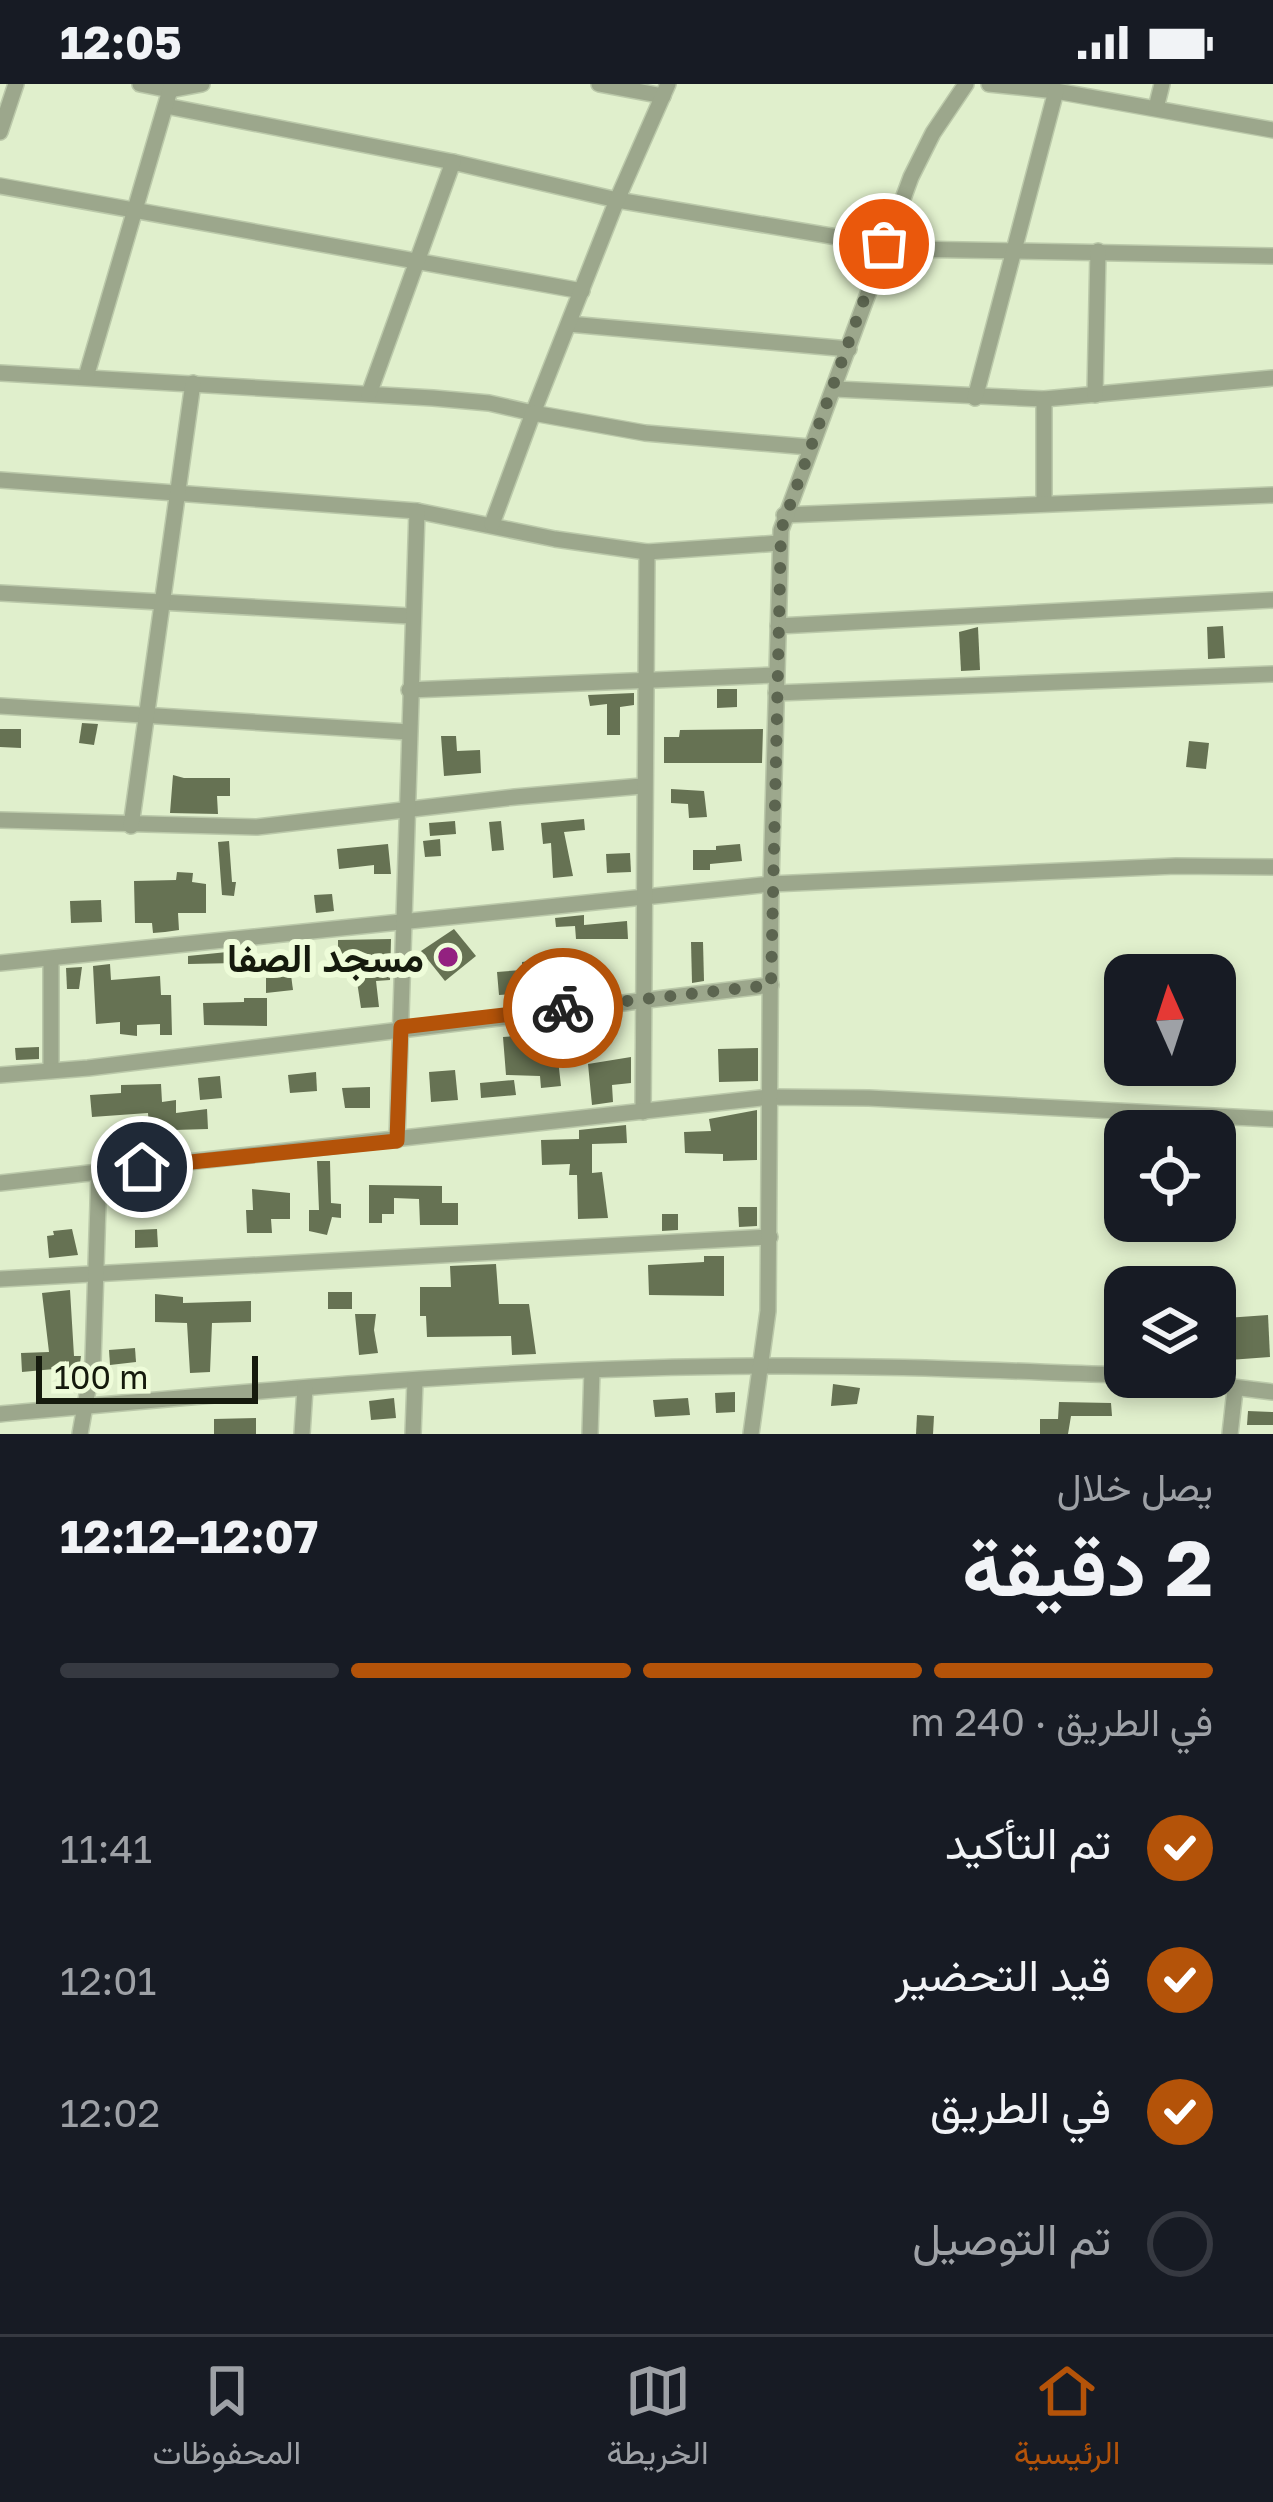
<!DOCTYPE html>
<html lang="ar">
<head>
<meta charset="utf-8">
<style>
  :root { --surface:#171b24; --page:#242831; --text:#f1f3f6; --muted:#9ea1a6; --line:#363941; --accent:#b45309 }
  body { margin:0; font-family:"Golos Text",Vazirmatn,sans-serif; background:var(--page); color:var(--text); direction:rtl; height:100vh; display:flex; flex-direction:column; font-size:45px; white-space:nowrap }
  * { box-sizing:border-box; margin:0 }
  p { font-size:39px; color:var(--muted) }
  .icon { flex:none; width:66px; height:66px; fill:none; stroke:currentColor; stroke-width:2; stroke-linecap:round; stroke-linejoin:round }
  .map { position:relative; height:1350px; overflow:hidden; direction:ltr }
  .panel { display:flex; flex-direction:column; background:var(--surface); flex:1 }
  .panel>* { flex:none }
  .needle { width:78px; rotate:357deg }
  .controls { position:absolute; left:1104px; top:870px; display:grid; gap:24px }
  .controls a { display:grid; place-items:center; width:132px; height:132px; border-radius:24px; background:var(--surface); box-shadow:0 6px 18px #0003; font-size:60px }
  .scale { position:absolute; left:36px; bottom:30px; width:222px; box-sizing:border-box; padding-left:12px; border:6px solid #151a0d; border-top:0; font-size:33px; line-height:42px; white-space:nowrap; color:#151a0d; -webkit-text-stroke:9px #eefcd9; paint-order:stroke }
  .pin { position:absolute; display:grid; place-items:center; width:102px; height:102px; color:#fff; margin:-51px; border:6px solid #fff; border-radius:50%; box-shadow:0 3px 12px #0007 }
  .courier { position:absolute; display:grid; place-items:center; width:120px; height:120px; margin:-60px; border:9px solid #b45309; border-radius:50%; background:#fff; color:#222; box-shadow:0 3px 15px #0007 }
  .head em { font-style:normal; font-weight:700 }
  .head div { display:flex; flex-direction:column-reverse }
  .head { display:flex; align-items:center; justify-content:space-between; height:204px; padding:0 60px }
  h1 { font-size:78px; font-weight:700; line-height:90px }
  .bar { display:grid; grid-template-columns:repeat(4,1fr); gap:18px 12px; align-content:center; height:144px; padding:0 60px }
  .bar i { height:15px; border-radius:9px; background:var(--line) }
  .bar .current { background:var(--accent) }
  .bar p { grid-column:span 4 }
  ol { padding:0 60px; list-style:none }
  li { display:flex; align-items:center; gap:36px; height:132px }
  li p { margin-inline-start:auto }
  li .icon { padding:12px; border-radius:50%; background:var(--accent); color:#fff; stroke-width:4 }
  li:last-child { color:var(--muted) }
  li i { width:66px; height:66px; border:6px solid var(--line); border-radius:50% }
  .status { display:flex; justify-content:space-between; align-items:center; height:84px; padding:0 60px; background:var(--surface); direction:ltr }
  .status svg { height:33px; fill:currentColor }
  .tabs { display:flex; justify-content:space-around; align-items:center; height:168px; border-top:3px solid var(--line); background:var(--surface); font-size:33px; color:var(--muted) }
  .tabs a { display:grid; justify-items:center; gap:6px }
  .tabs .current { color:var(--accent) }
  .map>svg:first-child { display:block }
  .building { fill:#667253 }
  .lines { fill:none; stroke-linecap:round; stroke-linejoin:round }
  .street-casing { stroke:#bbc9aa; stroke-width:18 }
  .street { stroke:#9ca78c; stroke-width:15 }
  .done { stroke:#5c6550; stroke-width:12; stroke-dasharray:0 21.6 }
  .route { stroke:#b45309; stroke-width:15 }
  .poi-dot { fill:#932180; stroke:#eefcd9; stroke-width:4.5 }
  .labels { text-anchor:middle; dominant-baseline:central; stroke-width:12; stroke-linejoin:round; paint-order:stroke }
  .poi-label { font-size:39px; font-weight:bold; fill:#151a0d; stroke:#eefcd9; text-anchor:end }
</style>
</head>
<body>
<div class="status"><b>12:05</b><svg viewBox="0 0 49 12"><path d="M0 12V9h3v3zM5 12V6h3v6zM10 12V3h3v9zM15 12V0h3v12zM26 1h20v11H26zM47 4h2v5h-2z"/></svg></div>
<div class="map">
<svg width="1273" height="1350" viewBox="0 0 1273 1350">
  <rect width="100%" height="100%" fill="#e0efcc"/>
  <g class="building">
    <path d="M1223,542L1225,574L1208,575L1207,543Z"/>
    <path d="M978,543L980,586L961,587L959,548Z"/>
    <path d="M717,605H737V623L717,624Z"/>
    <path d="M634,609V621L620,623V651H607V620L590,622L588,611Z"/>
    <path d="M82,639L98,640L94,661L79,659Z"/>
    <path d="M0,645H21V664L0,663Z"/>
    <path d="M763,645L762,679H664V653H679L680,646Z"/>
    <path d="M441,652H456L457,667L480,666L481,689L444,692Z"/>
    <path d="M1189,657L1209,659L1206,685L1186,683Z"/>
    <path d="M173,691L184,694H230V712H217L218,730L170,729Z"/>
    <path d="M671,705L704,707L707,733L689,734L688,720L671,719Z"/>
    <path d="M584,735L585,746L564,748L573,792L553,794L551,759L543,760L541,739Z"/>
    <path d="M455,737L456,750L430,752L429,739Z"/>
    <path d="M501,737L504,766L492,767L489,738Z"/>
    <path d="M440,755L441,772L425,773L423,757Z"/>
    <path d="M229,757L232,798H236L234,812L222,811L218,758Z"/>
    <path d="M388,760L391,790H374V781L339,785L337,765Z"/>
    <path d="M740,760L742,777L710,780V786H693V766H716V762Z"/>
    <path d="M630,769L631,788L607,789L606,770Z"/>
    <path d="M177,788L193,789L192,798L206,800V829H178L179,846L165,848L153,849L152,839H135L134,797L176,796Z"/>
    <path d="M332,810L334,827L316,829L314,811Z"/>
    <path d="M101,816L102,838L71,839L70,817Z"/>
    <path d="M584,831V841L627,837L628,855H576L575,842L556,843L555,834Z"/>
    <path d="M454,845L476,872L445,897L421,867Z"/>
    <path d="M391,855L390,896L376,897L379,923L361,924L356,891H338V856Z"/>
    <path d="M691,858H703L704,897L692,899Z"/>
    <path d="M237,867V879L188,880V872Z"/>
    <path d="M570,872L571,887L579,886L580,898L515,905V910L499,911L497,888L522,886V878Z"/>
    <path d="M110,880L111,896L160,892L161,911H171L172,951H160V940L137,941V952L120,950V938L96,940L93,882Z"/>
    <path d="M82,883L79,905H67L66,884Z"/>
    <path d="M291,891L293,906L266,909V894Z"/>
    <path d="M244,914H267V942L204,941L203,919L244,918Z"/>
    <path d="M555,949L561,1002L541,1004L540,992L506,991L503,953Z"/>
    <path d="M39,963V975L16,976L15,964Z"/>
    <path d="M758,964V997L719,998L718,965Z"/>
    <path d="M631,973V999L612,1001L613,1018L592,1021L588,980Z"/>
    <path d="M455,986L458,1016L431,1018L429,988Z"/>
    <path d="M316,988L317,1007L290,1009L288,991Z"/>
    <path d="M220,992L222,1014L200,1016L198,994Z"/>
    <path d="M514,996L516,1011L481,1014L480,999Z"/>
    <path d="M161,1000L162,1018L176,1016V1029L207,1025L208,1045L174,1046V1054L150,1056L148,1029L92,1033L90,1011L121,1009V1001Z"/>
    <path d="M370,1003V1024H345L342,1004Z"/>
    <path d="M757,1026V1076L723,1077V1070L685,1069L684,1048L711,1047L709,1035Z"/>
    <path d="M626,1041L627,1059L592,1060V1089L602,1088L608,1134L578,1135L577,1091H569L570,1080L542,1081L541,1056L579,1055V1046Z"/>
    <path d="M317,1077H330L331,1119L341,1120V1134L332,1133L327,1151L309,1147V1126H319Z"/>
    <path d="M369,1101L442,1102V1119H458V1141H420L419,1115L394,1114V1130H382V1139H369Z"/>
    <path d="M252,1105L290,1109V1135H271L272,1149H247L246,1126H253Z"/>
    <path d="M738,1123H757V1142L739,1143Z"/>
    <path d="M662,1130H678V1146L662,1147Z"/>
    <path d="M72,1145L78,1171L49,1174L47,1152L54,1151L53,1147Z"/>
    <path d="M157,1145L158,1163L135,1164V1146Z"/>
    <path d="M704,1172H724V1212L649,1211L648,1181L704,1178Z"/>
    <path d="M496,1180L499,1220H529L536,1270L512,1271L511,1252L427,1253L426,1232H420V1203H451L450,1182Z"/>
    <path d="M70,1206L74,1272H81L76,1307H67L65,1284L22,1288L21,1269L49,1268L42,1209Z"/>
    <rect x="328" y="1208" width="24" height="17"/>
    <path d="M155,1210L183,1213V1219L251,1217V1238L212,1239L210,1288L190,1289L187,1239L155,1238Z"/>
    <path d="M355,1230H376L374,1246L378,1269L359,1271Z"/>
    <path d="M1268,1231L1270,1273L1229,1276L1226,1234Z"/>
    <path d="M135,1264L136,1278L110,1281L109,1266Z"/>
    <path d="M833,1300L860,1304L857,1320L831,1322Z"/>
    <path d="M735,1308V1328L716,1329L715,1309Z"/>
    <path d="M394,1314L396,1334L371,1336L369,1317Z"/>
    <path d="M688,1314L690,1331L655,1333L653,1316Z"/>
    <path d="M1059,1318L1111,1319L1112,1332H1071L1068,1350H1040V1335H1058Z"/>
    <path d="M1248,1327L1273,1328V1341H1247Z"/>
    <path d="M917,1331L934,1332L933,1350H916Z"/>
    <path d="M256,1334V1350H214V1335Z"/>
  </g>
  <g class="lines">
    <defs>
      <g id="street">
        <path d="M140,0L170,6L202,0"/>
        <path d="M599,0L663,12"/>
        <path d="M989,0L1056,7L1273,46"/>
        <path d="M166,22L453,78L617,116L908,165L1273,172"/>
        <path d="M1156,24L1162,0"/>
        <path d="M0,48L16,0"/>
        <path d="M0,102L582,207"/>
        <path d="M569,240L849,265"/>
        <path d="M0,289L433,314L489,319L533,329L617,116L668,0"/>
        <path d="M86,293L170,6"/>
        <path d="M835,305L1044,315L1273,294"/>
        <path d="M369,310L453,78"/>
        <path d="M1095,311L1098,167"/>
        <path d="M975,314L1056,7"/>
        <path d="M1044,315V419"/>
        <path d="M0,396L417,427L555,455L647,468L779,459"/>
        <path d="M784,431L1273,411"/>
        <path d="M492,440L533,329L645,349L809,363"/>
        <path d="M0,509L410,532"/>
        <path d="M778,542L1273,516"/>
        <path d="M409,606L776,591"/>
        <path d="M776,609L1273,590"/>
        <path d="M0,622L408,648"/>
        <path d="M0,736L257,743L515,713L642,702"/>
        <path d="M131,742L193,299"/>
        <path d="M51,875V986"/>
        <path d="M0,879L771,800L1176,782L1273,783"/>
        <path d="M0,991L88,984L771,901"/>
        <path d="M643,1028L647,468"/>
        <path d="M397,1056L417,427"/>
        <path d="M0,1099L770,1013L869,1014L1273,1035"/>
        <path d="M0,1195L770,1153"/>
        <path d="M1152,1293L1273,1308"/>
        <path d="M0,1330C253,1307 507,1283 762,1282C883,1281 1004,1287 1125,1291"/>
        <path d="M80,1350L93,1277L99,1088"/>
        <path d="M302,1350L305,1304"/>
        <path d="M413,1350L415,1297"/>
        <path d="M590,1350L592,1287"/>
        <path d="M751,1350L768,1227L771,800L781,446L911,93L933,49L966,0"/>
        <path d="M1230,1350L1235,1306"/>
      </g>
    </defs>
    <use href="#street" class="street-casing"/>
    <use href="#street" class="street"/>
  </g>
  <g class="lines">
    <path class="done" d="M563,924L771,901L781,446L884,160"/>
    <path class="route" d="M142,1083L397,1057L401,943L563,924"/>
  </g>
  <circle class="poi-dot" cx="448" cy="873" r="12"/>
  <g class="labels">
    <g class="poi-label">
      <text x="424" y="873">مسجد الصفا</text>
    </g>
  </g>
</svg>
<div class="controls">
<a><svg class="needle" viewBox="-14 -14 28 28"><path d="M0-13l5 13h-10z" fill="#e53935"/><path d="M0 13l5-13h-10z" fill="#9ea1a6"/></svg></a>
<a><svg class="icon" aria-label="locate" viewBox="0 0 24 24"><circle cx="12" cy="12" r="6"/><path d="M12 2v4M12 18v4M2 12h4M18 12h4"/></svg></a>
<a><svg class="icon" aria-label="layers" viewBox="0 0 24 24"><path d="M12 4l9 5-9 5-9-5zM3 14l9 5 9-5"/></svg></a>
</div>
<div class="scale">100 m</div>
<div class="pin" style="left:884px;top:160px;background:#ea580c"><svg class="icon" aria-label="bag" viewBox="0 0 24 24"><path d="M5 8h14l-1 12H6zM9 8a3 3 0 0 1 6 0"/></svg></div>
<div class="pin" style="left:142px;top:1083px;background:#1f2937"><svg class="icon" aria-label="home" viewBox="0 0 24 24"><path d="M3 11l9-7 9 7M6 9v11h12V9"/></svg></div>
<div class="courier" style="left:563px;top:924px"><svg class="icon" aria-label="bike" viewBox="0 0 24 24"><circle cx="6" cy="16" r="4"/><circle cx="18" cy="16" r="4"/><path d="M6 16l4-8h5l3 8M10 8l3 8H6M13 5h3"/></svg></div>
</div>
<section class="panel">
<div class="head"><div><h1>2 دقيقة</h1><p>يصل خلال</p></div><em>12:07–12:12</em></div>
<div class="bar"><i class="current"></i><i class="current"></i><i class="current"></i><i></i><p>في الطريق · 240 m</p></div>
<ol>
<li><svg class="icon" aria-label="check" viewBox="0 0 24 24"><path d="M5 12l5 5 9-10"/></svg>تم التأكيد<p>11:41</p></li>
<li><svg class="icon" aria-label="check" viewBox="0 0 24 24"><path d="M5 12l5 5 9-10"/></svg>قيد التحضير<p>12:01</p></li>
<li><svg class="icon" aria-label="check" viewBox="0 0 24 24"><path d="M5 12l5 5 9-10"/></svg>في الطريق<p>12:02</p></li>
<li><i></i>تم التوصيل</li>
</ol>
</section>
<nav class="tabs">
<a class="current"><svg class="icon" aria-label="home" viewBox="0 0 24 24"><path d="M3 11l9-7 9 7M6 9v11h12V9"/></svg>الرئيسية</a>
<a><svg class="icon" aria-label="map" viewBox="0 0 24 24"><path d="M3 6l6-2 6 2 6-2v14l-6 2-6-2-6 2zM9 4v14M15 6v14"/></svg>الخريطة</a>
<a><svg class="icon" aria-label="saved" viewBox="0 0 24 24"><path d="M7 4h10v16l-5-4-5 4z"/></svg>المحفوظات</a>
</nav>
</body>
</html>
